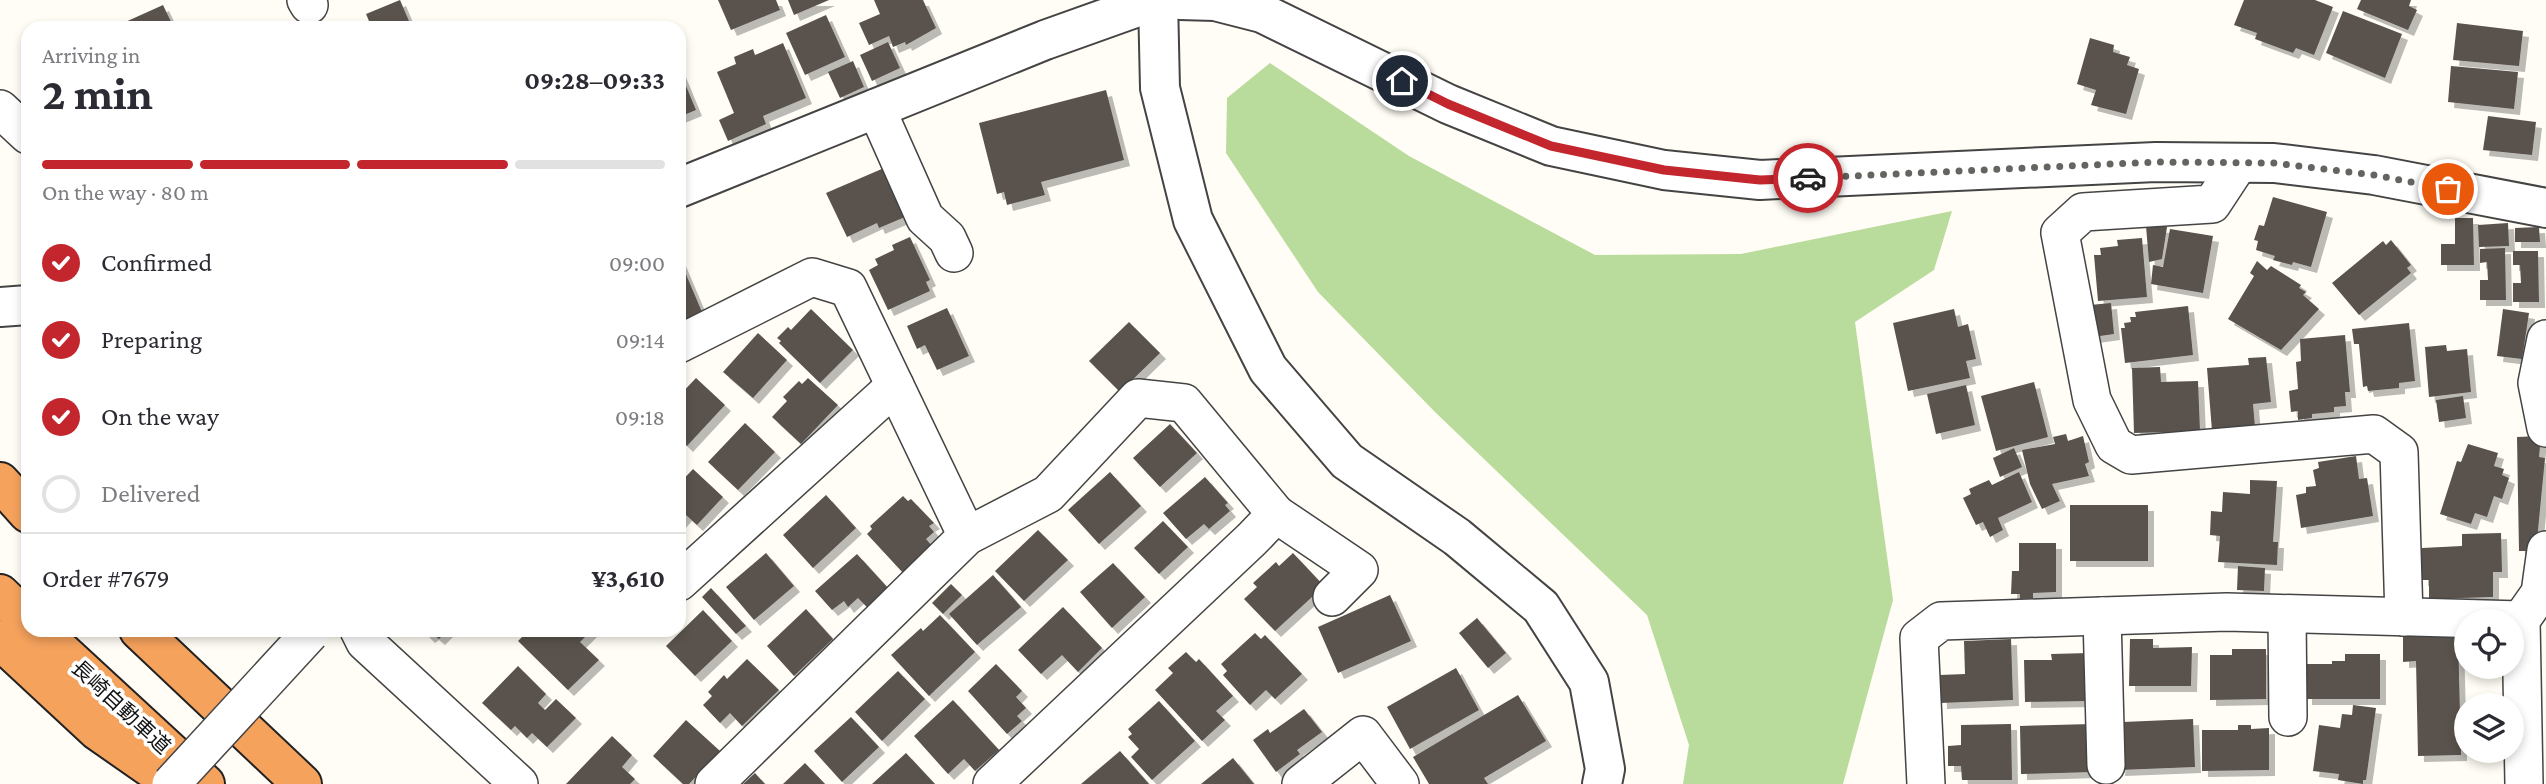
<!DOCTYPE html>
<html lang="en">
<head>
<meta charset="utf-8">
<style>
  :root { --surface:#fff; --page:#f2f2f3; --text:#2b2b33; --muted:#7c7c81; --line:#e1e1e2; --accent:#c4262e }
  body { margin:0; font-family:"Crimson Pro","Noto Sans JP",serif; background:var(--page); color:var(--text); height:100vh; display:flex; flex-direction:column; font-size:26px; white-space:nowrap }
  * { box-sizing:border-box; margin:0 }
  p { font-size:23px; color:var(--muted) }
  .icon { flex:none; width:38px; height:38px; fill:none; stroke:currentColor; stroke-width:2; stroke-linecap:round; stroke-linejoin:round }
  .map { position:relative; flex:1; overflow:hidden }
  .sheet { position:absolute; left:21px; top:21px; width:665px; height:616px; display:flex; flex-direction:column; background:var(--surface); border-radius:21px; box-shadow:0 4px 10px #0003 }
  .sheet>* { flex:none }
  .fabs { position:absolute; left:2454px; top:609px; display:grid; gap:14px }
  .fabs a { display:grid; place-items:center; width:70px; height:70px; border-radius:50%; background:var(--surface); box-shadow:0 4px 10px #0003; font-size:35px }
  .pin { position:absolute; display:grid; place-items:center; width:60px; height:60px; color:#fff; margin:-30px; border:4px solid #fff; border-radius:50%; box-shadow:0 2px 7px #0007 }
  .courier { position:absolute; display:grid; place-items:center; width:70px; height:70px; margin:-35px; border:5px solid #c4262e; border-radius:50%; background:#fff; color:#222; box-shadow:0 2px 9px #0007 }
  .head em { font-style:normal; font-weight:700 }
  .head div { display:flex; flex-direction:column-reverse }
  .head { display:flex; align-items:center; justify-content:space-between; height:119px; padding:0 21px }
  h1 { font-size:46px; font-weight:700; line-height:52px }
  .bar { display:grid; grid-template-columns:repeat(4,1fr); gap:10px 7px; align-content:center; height:84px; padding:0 21px }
  .bar i { height:9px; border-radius:5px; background:var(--line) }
  .bar .active { background:var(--accent) }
  .bar p { grid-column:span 4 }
  .line { display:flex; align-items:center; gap:18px; padding:0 21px; border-top:2px solid var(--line) }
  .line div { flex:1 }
  ol { padding:0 21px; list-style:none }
  li { display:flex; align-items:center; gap:21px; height:77px }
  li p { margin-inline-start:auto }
  li .icon { padding:7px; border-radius:50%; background:var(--accent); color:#fff; stroke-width:4 }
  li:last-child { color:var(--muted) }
  li i { width:38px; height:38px; border:4px solid var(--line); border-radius:50% }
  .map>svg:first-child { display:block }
  .forest { fill:#b9dc9c }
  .building { fill:#5a524d; filter:url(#shadow) }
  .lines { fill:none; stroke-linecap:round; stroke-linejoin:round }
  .minor-casing { stroke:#444; stroke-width:40 }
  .tertiary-casing { stroke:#444; stroke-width:42 }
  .motorway-casing { stroke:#222; stroke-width:42 }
  .minor { stroke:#fff; stroke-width:37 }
  .tertiary { stroke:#fff; stroke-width:38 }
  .motorway { stroke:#f5a25d; stroke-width:38 }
  .minor-bridge-casing { stroke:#444; stroke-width:40; stroke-linecap:butt }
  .minor-bridge { stroke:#fff; stroke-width:37 }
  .done { stroke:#646461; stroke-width:7; stroke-dasharray:0 12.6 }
  .route { stroke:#c4262e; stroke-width:9 }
  .labels { text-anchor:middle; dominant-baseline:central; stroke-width:7; stroke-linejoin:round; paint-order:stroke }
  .street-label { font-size:21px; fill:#111; stroke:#fff }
</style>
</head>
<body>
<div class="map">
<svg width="2546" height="784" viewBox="0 0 2546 784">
  <defs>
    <filter id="shadow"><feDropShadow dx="6" dy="6" stdDeviation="0" flood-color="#0004"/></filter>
  </defs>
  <rect width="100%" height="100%" fill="#fffdf5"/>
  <path class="forest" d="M1270,63L1409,156L1595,255L1741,254L1952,211L1934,270L1855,322L1893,600L1843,784H1683L1689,745L1647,615L1435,412L1318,292L1226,153L1227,98Z"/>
  <g class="building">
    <path d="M400,0L412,28H372L366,14Z"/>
    <path d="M718,0H776L780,10L731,30Z"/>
    <path d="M788,0H829L794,15Z"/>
    <path d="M874,0H923L936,28L906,45L905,42L893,47L889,36L869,45L859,23L880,14Z"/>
    <path d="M2244,0H2315L2333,7L2314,55L2296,48L2293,53L2255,39L2257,33L2234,25Z"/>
    <path d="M2361,0H2411L2409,6L2417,10L2408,30L2357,9Z"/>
    <path d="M163,5L174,28H112Z"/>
    <path d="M2343,11L2402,34L2385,78L2326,53Z"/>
    <path d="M826,15L845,57L805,75L786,33Z"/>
    <path d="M2457,23L2523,31L2519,66L2453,60Z"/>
    <path d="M2090,38L2114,45L2113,52L2130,57L2127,65L2139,69L2126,114L2091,105L2096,90L2077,84Z"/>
    <path d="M888,42L900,68L872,81L860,55Z"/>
    <path d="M783,43L806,98L763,116L766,124L728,141L719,120L734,113L717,72L736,64L734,57L753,49L755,55Z"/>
    <path d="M853,61L864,87L840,98L828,72Z"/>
    <path d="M2451,66L2518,72L2514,109L2448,102Z"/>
    <path d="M679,69L696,110L679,117Z"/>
    <path d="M1106,90L1124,160L1041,182L1045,195L1007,205L1004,192L997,194L979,123Z"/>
    <path d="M2488,116L2536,122L2532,155L2483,150Z"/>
    <path d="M884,168L905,217L879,228L877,223L847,237L826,193Z"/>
    <path d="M2273,197L2327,212L2311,267L2293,262L2292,265L2273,260L2275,256L2256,250L2258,241L2254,240L2259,225L2264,226Z"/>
    <path d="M2455,218H2473L2474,265H2441V244H2455Z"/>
    <path d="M2508,223L2509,246L2479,247L2478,225Z"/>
    <path d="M2146,226L2167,227L2162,259L2149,262Z"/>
    <path d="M2539,227L2540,242H2515V228Z"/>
    <path d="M2170,229L2213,236L2203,293L2151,284L2153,265L2163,267Z"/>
    <path d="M910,237L930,280L926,282L930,291L888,310L869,270L878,265L875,259L894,250L892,245Z"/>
    <path d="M2142,238L2147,297L2098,301L2094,255H2101L2100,248L2118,246L2117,240Z"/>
    <path d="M2391,240L2411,265L2407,268L2411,273L2359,315L2332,283L2383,241L2386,245Z"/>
    <path d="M2505,248L2506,300H2480V280H2488L2487,262L2480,263V249Z"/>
    <path d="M2513,251H2538L2539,302H2513V283H2521L2520,265H2513Z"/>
    <path d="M679,258L702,312L679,322Z"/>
    <path d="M2257,261L2267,270L2271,266L2301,285L2299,288L2306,292L2303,295L2319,309L2281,350L2228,319L2254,276L2250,273Z"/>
    <path d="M2111,303L2114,334L2093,337L2090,305Z"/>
    <path d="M2188,306L2193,355L2125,363L2121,328H2125L2124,323L2131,322L2130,317H2136L2135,312Z"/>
    <path d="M947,308L969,356L937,370L925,345L917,349L907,326Z"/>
    <path d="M811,309L853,350L820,383L779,343L781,341L777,338L788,327L791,330Z"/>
    <path d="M1954,309L1958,327L1968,324L1976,359L1966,361L1970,378L1908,391L1893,323Z"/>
    <path d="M2503,309L2529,313L2522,359L2497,356Z"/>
    <path d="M1129,322L1160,353L1120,392L1089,361Z"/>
    <path d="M2409,323L2415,381L2399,383V388L2368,391L2367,386L2363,387L2359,344H2354L2352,329Z"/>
    <path d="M758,333L787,360L753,398L723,372Z"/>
    <path d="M2345,335L2350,392H2345L2346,406L2334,407V412L2312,414V418L2298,420V411L2291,412L2289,391L2298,389L2296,362L2301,361L2300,339Z"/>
    <path d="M2446,345L2447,351L2467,349L2471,392L2429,397L2425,347Z"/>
    <path d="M2266,357L2271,402L2253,404L2255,427L2212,431L2207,368L2249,365L2248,358Z"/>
    <path d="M2160,367L2161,382L2198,381L2200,431L2134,433L2132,368Z"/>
    <path d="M696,378L725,405L687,446L679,438V396Z"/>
    <path d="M808,378L838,405L801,444L772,417L787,401L783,397L799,381L802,384Z"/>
    <path d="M2034,382L2048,437L1996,451L1981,396Z"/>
    <path d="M1966,385L1975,425L1936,434L1927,394Z"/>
    <path d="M2463,396L2466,418L2439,422L2436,400Z"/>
    <path d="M745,423L775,452L738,490L708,462Z"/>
    <path d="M1170,424L1197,453L1160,487L1133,458Z"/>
    <path d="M2066,434L2068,441L2083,436L2089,462L2085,464L2089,476L2052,484L2060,501L2042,509L2030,484L2022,450L2055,444L2053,437Z"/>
    <path d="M2541,436L2539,457L2545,458L2536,551H2519L2517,437Z"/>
    <path d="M2468,444L2498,453L2494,466L2504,469L2502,475L2509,478L2502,499L2494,496L2487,517L2475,513L2471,524L2440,514L2457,461L2461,462Z"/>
    <path d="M2014,448L2022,467L2000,477L1993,458Z"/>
    <path d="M2356,456L2359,479L2367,478L2373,516L2301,528L2296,495L2306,493V487L2316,486L2313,470L2319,468L2318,462Z"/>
    <path d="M693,469L723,497L697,525L686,515L679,523V484Z"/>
    <path d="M1110,472L1141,506L1099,544L1068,510Z"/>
    <path d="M2019,472L2032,502L1998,518L2003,530L1990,537L1983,522L1976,525L1963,498L1971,494L1969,489L1989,480L1992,485Z"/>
    <path d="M1205,477L1228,503L1225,505L1230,511L1209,529L1204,524L1186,539L1163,513Z"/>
    <path d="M2250,480L2277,481L2273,542H2278L2277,565L2218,562L2220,536L2210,535L2211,511L2222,512L2223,492L2250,494Z"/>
    <path d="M826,495L856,528L813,568L783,535Z"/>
    <path d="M903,496L908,501L911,499L934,523L929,526L934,532L926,539L933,547L904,574L867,534L872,529L870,526Z"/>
    <rect x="2070" y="505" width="78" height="56"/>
    <path d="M1163,521L1188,547L1159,574L1134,548Z"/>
    <path d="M1038,530L1068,560L1024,601L995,571Z"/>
    <path d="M2501,533L2502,572H2493V597L2429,599V580H2422V548L2462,546V534Z"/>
    <path d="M2019,543H2056V592L2033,593V598L2020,599V594H2011L2012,571H2019Z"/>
    <path d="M766,553L794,586L754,620L726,587Z"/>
    <path d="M1293,553L1324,586L1275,631L1244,599L1257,587L1253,583L1276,562L1279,566Z"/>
    <path d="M857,554L888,588L867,607L858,598L848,607L844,601L832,610L815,591Z"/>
    <path d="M1113,563L1145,597L1112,628L1080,592Z"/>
    <path d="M2238,566L2265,568L2264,591L2237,590Z"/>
    <path d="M993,575L1021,607L977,645L949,614Z"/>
    <path d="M951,584L962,595L943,614L932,603Z"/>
    <path d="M711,588L746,626L736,634L702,597Z"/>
    <path d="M1390,595L1411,641L1338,673L1318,627Z"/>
    <path d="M1063,607L1102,648L1078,672L1062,655L1041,674L1018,650Z"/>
    <path d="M806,609L833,639L794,676L767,646Z"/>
    <path d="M703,610L732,641L695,676L666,646Z"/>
    <path d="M940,615L975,652L929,696L891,655L921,628L923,631Z"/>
    <path d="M1477,618L1506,653L1488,668L1459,633Z"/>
    <path d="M422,630H448L439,639L433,634L429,637Z"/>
    <path d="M529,630H592L580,642L599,660L568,690L518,641Z"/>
    <path d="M1255,633L1261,639L1265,635L1302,674L1275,699L1266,690L1250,705L1223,675L1227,671L1221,664Z"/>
    <path d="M2458,634L2461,755L2418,756L2416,661L2403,662V635Z"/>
    <path d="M2011,639L2013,700L1941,703L1940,675L1965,674L1964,641Z"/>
    <path d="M2130,639H2153V648L2192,647L2191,686H2129Z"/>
    <path d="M2232,649H2266V699L2210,700V655H2232Z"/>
    <path d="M1186,652L1196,662L1199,659L1233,696L1216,711L1225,720L1202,741L1155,690L1173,673L1168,668Z"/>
    <path d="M2090,653L2091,701L2025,702L2024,660H2052L2051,654Z"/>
    <path d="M2345,654H2380V699H2306V664H2332V661H2345Z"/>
    <path d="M747,659L779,690L742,726L730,713L720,723L703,705L712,696L708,692L724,675L727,679Z"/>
    <path d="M996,664L1022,691L1016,697L1026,708L1017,716L1022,721L1007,734L968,691Z"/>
    <path d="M518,666L546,694L538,703L545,710L556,699L576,718L547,747L532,733L527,738L515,726L511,730L482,703Z"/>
    <path d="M1456,668L1479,710L1410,749L1387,707Z"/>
    <path d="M898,671L925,699L882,741L855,712Z"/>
    <path d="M1518,695L1546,741L1484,778L1488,784H1429L1413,757Z"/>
    <path d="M953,700L999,750L975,771L964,759L948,774L914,736Z"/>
    <path d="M1159,701L1195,741L1152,780L1131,757L1139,749L1128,737L1132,734L1128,729Z"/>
    <path d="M2353,705L2376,708L2366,780H2363V784L2338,780L2339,774L2313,771L2319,725L2340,728L2342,714L2352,715Z"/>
    <path d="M1304,709L1322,732L1297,750L1300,754L1276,772L1253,740L1268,729L1270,733Z"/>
    <path d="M851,717L879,747L842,782L814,751Z"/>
    <path d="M2193,719L2195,767L2119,770L2123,722Z"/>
    <path d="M686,720L720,751L689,784H683L653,756Z"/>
    <path d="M2011,724L2012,780H1962L1961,766H1948V746L1961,745V725Z"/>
    <path d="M2092,724V772L2021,774L2020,726Z"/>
    <path d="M2238,725H2251V729L2269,728V770L2202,771V730H2238Z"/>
    <path d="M612,736L632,755L622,767L635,779L630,784H566Z"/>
    <path d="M1120,751L1149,784H1081Z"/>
    <path d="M906,753L935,784H872Z"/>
    <path d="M1233,758L1254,784H1201Z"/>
    <path d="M805,763L825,784H783Z"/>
    <path d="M755,773L765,784H743Z"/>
  </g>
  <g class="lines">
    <defs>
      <g id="minor">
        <path d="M306,0L309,5"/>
        <path d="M876,108L925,218L947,238L954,253"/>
        <path d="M0,109L28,135"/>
        <path d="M2239,163L2212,204L2083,212L2060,233L2092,400L2114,445L2131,455L2374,434L2399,452L2404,617"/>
        <path d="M2546,339L2537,383L2546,428"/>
        <path d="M679,344L812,277L848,288L967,536"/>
        <path d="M1276,514L1359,570L1332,597"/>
        <path d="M679,582L895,386"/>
        <path d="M2287,614L2288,717"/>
        <path d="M2102,616L2106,765"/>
        <path d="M359,630L365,642L519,784"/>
        <path d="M714,784L967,536L1048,494L1138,398L1184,403L1276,514L1252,539L992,784"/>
        <path d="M1301,784L1363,735L1400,784"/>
        <path d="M1926,784L1919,638L1941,621L2227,612L2521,620"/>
        <path d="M2524,784L2521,620L2540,593L2546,550"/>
      </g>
      <g id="tertiary">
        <path d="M1158,0L1160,88L1193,220L1268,369L1347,461L1457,537L1541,607L1589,682L1605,769L1602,784"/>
        <path d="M1180,0L1215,1L1262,13L1448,104L1551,146L1664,170L1760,180L2156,162L2274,163L2374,175L2546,208"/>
        <path d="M679,188L1045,40L1157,0"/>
        <path d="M0,307L28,305"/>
      </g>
      <g id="motorway">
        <path d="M0,482L28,513"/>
        <path d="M0,594L28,621"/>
        <path d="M38,630L205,784"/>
        <path d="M139,630L302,784"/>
        <path d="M0,640L98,731L174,784"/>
      </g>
    </defs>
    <use href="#minor" class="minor-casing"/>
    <use href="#tertiary" class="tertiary-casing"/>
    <use href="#motorway" class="motorway-casing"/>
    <use href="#minor" class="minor"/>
    <use href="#tertiary" class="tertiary"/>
    <use href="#motorway" class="motorway"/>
    <defs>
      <path id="minor-bridge" d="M171,784L310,633"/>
    </defs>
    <use href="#minor-bridge" class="minor-bridge-casing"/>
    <use href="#minor-bridge" class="minor-bridge"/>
  </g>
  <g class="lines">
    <path class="done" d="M1808,178L2156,162L2274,163L2374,175L2448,189"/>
    <path class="route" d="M1402,81L1448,104L1551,146L1664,170L1760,180L1808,178"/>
  </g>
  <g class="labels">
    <g class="street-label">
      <text transform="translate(121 707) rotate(43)">長崎自動車道</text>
    </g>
  </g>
</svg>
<div class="fabs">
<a><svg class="icon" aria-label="locate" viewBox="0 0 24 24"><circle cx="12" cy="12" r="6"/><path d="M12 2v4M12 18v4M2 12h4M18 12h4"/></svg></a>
<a><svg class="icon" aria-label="layers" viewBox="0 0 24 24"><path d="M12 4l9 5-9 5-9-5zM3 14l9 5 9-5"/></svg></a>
</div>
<div class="pin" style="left:2448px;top:189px;background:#ea580c"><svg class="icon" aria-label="bag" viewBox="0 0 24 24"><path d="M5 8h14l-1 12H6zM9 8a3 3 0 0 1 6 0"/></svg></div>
<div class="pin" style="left:1402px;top:81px;background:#1f2937"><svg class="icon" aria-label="home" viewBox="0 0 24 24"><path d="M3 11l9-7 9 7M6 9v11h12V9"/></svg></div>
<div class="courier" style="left:1808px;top:178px"><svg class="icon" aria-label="car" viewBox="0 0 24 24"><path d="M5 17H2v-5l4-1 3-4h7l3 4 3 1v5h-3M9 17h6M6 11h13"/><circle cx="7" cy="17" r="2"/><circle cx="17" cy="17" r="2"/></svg></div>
<section class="sheet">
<div class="head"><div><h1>2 min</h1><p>Arriving in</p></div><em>09:28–09:33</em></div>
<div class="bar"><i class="active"></i><i class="active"></i><i class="active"></i><i></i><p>On the way · 80 m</p></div>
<ol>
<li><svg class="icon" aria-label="check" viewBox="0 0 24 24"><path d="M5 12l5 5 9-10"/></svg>Confirmed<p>09:00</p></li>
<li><svg class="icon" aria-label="check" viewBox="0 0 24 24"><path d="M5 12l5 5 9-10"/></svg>Preparing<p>09:14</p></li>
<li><svg class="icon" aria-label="check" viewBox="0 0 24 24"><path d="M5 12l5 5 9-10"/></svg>On the way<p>09:18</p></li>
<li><i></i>Delivered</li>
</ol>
<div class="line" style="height:91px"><div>Order #7679</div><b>¥3,610</b></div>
</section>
</div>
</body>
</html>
